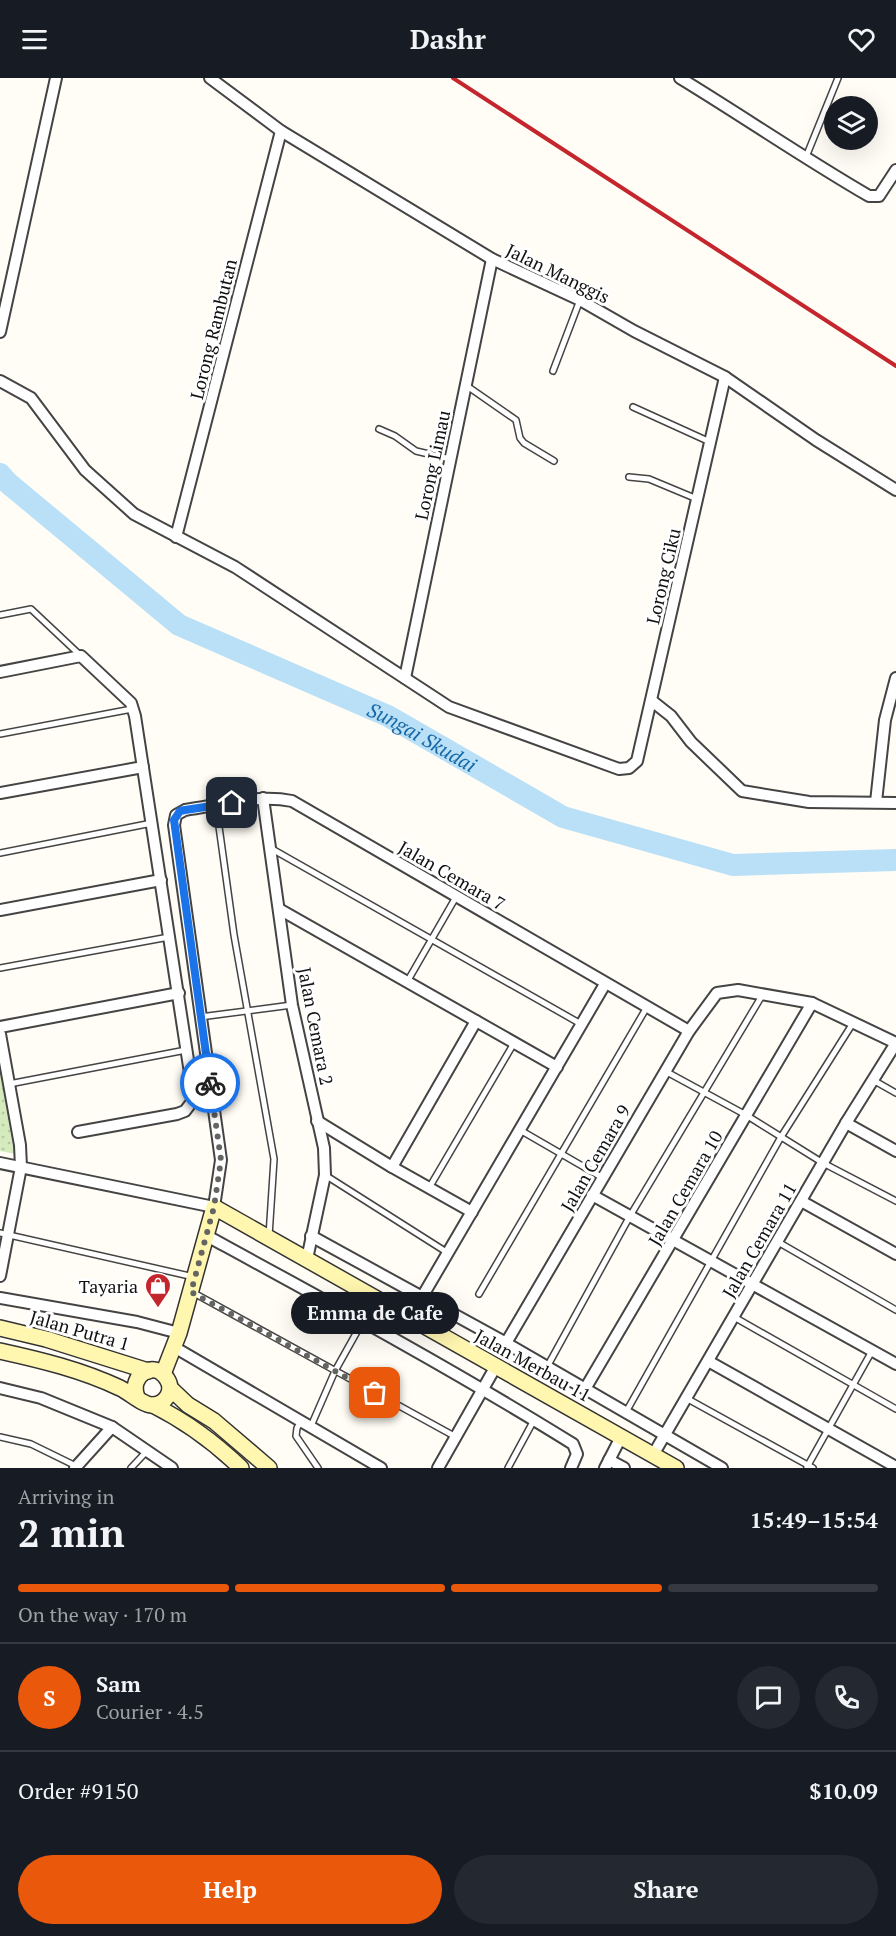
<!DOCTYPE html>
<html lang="en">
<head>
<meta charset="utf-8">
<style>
  :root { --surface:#171b24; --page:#242831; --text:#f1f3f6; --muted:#9ea1a6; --line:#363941; --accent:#ea580c }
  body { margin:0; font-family:"PT Serif",serif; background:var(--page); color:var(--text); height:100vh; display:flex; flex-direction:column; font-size:22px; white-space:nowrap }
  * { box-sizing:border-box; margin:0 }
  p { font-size:20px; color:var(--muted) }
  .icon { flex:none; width:33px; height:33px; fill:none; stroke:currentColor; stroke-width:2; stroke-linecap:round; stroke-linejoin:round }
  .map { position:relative; height:1390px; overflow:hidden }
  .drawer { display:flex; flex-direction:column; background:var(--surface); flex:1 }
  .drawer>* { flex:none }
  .controls { position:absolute; left:824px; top:18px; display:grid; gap:12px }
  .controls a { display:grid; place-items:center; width:54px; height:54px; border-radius:50%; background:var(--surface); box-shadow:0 6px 24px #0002; font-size:30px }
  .pin { position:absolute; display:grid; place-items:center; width:51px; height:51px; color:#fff; margin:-26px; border-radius:12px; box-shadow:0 3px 9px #0006 }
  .courier { position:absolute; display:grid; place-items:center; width:60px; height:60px; margin:-30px; border:4px solid #1a73e8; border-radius:50%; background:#fff; color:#222; box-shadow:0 2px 8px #0007 }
  .bubble { position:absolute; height:42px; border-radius:21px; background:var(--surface); box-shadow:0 6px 24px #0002; font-size:20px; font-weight:600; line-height:42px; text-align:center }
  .head em { font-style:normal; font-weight:600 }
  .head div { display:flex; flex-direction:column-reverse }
  .head { display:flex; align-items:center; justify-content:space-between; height:102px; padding:0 18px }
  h1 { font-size:39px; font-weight:600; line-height:45px }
  .bar { display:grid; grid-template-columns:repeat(4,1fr); gap:9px 6px; align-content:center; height:72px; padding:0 18px }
  .bar i { height:8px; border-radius:4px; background:var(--line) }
  .bar .selected { background:var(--accent) }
  .bar p { grid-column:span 4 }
  .line { display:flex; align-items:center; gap:15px; padding:0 18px; border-top:2px solid var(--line) }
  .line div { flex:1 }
  .round { display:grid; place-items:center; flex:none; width:63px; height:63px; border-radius:32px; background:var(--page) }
  .action { display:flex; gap:12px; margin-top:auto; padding:12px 18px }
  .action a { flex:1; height:69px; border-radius:36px; background:var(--accent); color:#fff; font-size:24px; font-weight:600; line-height:69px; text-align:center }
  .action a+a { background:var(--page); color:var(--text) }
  header { display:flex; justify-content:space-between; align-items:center; height:78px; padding:0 18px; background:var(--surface); font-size:27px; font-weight:600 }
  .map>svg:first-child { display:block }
  .park { fill:url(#park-dots) }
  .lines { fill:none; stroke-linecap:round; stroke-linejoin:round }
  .river { stroke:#b9e0f7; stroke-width:22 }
  .lane-casing { stroke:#444; stroke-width:8 }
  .street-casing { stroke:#444; stroke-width:14 }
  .secondary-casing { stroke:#333; stroke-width:18 }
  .lane { stroke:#fff; stroke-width:5 }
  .street { stroke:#fff; stroke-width:10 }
  .secondary { stroke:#fff6b0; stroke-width:15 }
  .rail { stroke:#c4262e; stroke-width:4 }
  .done { stroke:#646461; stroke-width:6; stroke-dasharray:0 10.8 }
  .route { stroke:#1a73e8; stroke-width:8 }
  .labels { text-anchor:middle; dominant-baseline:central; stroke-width:6; stroke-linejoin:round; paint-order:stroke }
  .street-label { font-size:18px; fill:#111; stroke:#fff }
  .poi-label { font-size:18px; fill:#111; stroke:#fff; text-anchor:end }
  .water-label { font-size:20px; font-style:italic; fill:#1768a6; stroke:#fff }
</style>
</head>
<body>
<header><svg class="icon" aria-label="menu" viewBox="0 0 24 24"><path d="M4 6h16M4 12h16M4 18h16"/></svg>Dashr<svg class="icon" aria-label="heart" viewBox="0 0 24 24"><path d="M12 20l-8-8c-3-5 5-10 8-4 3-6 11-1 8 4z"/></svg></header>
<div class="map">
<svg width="896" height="1390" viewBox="0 0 896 1390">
  <defs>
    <pattern id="park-dots" width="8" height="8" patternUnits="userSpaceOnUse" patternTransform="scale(1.5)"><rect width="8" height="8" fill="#d5ebbd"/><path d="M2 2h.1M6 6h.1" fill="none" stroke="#b6c8a1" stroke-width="1.8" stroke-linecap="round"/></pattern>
  </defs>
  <rect width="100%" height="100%" fill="#fffdf5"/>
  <path class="park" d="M0,984L16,1076L0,1073Z"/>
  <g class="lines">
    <path class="river" id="s1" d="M0,396L8,405L179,547L388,638L563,739L733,787L896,782"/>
    <defs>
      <g id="lane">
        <path d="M806,79L838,0"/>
        <path d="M553,293L580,222"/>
        <path d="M467,308L516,342L520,360L524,365L554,383"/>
        <path d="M633,329L710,364"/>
        <path d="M379,351L395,358L416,373L450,381"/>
        <path d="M629,399L649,401L697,421"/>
        <path d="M0,537L31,531L81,578"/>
        <path d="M0,656L132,631"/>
        <path d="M216,727L234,857L274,1081L269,1158"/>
        <path d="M272,771L581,946"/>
        <path d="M0,775L152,745"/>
        <path d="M0,890L169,859"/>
        <path d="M407,904L456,819"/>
        <path d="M200,939L292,927"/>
        <path d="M665,993L746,1037L823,1085L896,1123"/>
        <path d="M873,1002L896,1015"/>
        <path d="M9,1006L186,972"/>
        <path d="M520,1052L603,1100"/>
        <path d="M325,1097L448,1175"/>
        <path d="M429,1110L514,965"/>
        <path d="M0,1155L194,1199"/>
        <path d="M778,1164L896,1232"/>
        <path d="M192,1214L456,1359"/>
        <path d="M479,1216L647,929"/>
        <path d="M734,1239L896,1331"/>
        <path d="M547,1289L630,1138L763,916"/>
        <path d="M686,1320L813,1390"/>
        <path d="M626,1334L781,1059L853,945"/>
        <path d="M301,1343L297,1350L296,1358L318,1390"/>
        <path d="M311,1348L335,1293L363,1243"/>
        <path d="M0,1359L31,1366L76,1388"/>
        <path d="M807,1389L872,1273"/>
        <path d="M131,1390L147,1373"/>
        <path d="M508,1390L534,1342"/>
      </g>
      <g id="street">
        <path d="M210,0L281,53L492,181L580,222L634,253L725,299L816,362L896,412"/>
        <path d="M680,0C744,39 805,81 869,118H879L896,92"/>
        <path d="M0,254L56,0"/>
        <path d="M0,303L31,320L85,392L134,436L235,489L449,629L619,691L629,690L637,683L725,299"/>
        <path d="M176,459L281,53"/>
        <path d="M0,594L81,578L131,625L135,638L194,1021L185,1033L177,1036L78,1054"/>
        <path d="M405,600L492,181"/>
        <path d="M652,623L671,638L691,664L742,713L809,724L896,725"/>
        <path d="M0,715L143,689"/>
        <path d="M263,720L292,927L324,1070L325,1097L307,1181"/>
        <path d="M876,724L885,642L896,600"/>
        <path d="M279,831L557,989"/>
        <path d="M0,832L161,802"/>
        <path d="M0,949L179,915"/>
        <path d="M0,956L20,1067L21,1089L0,1198"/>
        <path d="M317,1043L392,1089L472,1134"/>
        <path d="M846,1045L896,1073"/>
        <path d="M0,1085L214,1129L221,1082L174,747L176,737L185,732C220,727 258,716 292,723L689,953"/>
        <path d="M392,1089L476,943"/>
        <path d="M592,1117L896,1286"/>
        <path d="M801,1123L896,1176"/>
        <path d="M207,1158C330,1225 454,1292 573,1366L577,1376L571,1390"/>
        <path d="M311,1158L506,1265L722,1390"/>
        <path d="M422,1219L605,906"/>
        <path d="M0,1220L137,1244L179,1255"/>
        <path d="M506,1265L689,953L717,915L738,912L812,925L896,965"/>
        <path d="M174,1269L381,1390"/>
        <path d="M708,1283L896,1389"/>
        <path d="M0,1310L41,1320L112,1349L172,1390"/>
        <path d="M585,1311L812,925"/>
        <path d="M653,1377L846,1045L896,965"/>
        <path d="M609,1382L624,1390"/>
        <path d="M75,1390L112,1349"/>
        <path d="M438,1390L496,1288"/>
        <path d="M605,1390L621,1359"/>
      </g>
      <g id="secondary">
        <path d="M0,1250L46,1261L148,1293"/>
        <path d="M0,1273C41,1282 82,1292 120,1310C129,1314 143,1327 152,1327C165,1327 175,1313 167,1301C155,1281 128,1297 137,1319"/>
        <path d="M163,1296L179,1255L214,1129L676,1390"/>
        <path d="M170,1310L188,1327L214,1343L269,1390"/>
        <path d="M153,1327C185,1343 215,1365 241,1390"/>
      </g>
    </defs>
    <use href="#lane" class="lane-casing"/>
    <use href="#street" class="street-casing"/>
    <use href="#secondary" class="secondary-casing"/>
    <use href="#lane" class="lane"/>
    <use href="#street" class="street"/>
    <use href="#secondary" class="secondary"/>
    <path class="rail" d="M453,0L896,288"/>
  </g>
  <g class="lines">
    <path class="done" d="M210,1005L221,1082L214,1129L191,1214L375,1315"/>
    <path class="route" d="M210,1005L174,742L180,733L185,732L232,725"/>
  </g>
  <defs>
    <symbol id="shop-pin" viewBox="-11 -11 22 30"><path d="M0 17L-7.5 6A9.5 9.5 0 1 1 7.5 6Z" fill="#c4262e" stroke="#fff"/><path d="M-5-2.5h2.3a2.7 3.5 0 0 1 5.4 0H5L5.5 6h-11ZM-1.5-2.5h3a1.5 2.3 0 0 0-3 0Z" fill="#fff"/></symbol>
  </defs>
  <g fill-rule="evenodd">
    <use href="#shop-pin" x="143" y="1193" width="30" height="40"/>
  </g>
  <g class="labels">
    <g class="street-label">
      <text transform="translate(558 195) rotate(26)">Jalan Manggis</text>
      <text transform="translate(213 251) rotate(-76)">Lorong Rambutan</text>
      <text transform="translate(432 387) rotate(-78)">Lorong Limau</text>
      <text transform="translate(663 498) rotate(-77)">Lorong Ciku</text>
      <text transform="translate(452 797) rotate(30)">Jalan Cemara 7</text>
      <text transform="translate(316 948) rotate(79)">Jalan Cemara 2</text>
      <text transform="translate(595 1080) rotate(-60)">Jalan Cemara 9</text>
      <text transform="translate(685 1110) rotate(-60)">Jalan Cemara 10</text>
      <text transform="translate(759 1162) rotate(-60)">Jalan Cemara 11</text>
      <text transform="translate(80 1252) rotate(16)">Jalan Putra 1</text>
      <text transform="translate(533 1287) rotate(29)">Jalan Merbau 11</text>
    </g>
    <g class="poi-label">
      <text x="138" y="1208">Tayaria</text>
    </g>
    <g class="water-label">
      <text stroke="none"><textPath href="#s1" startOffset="502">Sungai Skudai</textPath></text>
    </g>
  </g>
</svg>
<div class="controls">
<a><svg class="icon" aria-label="layers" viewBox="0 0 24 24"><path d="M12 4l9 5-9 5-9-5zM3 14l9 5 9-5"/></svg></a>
</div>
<div class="pin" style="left:375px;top:1315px;background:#ea580c"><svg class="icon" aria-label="bag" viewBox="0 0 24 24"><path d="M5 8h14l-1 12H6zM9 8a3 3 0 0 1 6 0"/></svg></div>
<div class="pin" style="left:232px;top:725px;background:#1f2937"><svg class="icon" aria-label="home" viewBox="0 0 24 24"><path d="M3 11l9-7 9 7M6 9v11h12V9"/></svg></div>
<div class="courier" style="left:210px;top:1005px"><svg class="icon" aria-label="bike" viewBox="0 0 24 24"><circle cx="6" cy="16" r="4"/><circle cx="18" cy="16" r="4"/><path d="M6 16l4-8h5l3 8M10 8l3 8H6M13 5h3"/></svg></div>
<div class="bubble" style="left:291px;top:1214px;width:168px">Emma de Cafe</div>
</div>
<section class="drawer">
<div class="head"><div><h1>2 min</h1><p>Arriving in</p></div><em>15:49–15:54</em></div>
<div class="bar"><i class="selected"></i><i class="selected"></i><i class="selected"></i><i></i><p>On the way · 170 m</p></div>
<div class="line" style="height:108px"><b class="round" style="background:var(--accent);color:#fff">S</b><div><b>Sam</b><p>Courier · 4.5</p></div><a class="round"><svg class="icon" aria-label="chat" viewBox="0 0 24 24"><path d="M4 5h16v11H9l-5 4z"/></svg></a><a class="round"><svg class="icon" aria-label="phone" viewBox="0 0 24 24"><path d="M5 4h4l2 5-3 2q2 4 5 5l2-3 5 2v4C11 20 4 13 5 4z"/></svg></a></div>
<div class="line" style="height:78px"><div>Order #9150</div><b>$10.09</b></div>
<div class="action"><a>Help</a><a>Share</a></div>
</section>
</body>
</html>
